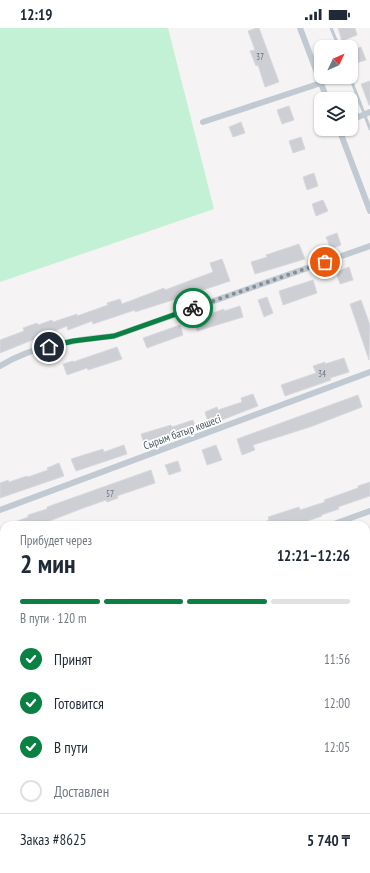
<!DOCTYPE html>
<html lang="ru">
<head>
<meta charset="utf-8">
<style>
  :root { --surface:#fff; --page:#f2f2f3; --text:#1f2937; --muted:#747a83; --line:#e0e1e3; --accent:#0b8043 }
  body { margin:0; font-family:"PT Sans Narrow",sans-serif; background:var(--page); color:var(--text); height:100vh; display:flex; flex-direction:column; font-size:15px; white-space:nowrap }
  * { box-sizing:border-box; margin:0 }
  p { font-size:13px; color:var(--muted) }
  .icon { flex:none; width:22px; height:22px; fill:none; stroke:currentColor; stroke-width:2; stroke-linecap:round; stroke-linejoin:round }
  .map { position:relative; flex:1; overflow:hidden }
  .drawer { position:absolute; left:0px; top:493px; width:370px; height:352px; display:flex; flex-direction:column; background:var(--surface); border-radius:12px 12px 0 0; box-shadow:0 1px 3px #0004 }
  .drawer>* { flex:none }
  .needle { width:26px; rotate:46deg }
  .fabs { position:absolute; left:314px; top:12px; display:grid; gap:8px }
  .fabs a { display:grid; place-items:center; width:44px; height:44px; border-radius:8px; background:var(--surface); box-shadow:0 1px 3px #0004; font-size:20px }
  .pin { position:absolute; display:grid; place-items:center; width:34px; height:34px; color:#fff; margin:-17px; border:2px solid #fff; border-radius:50%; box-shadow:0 1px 4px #0007 }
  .courier { position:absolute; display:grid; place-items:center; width:40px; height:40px; margin:-20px; border:3px solid #0b8043; border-radius:50%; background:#fff; color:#222; box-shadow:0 1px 5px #0007 }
  .summary em { font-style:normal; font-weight:700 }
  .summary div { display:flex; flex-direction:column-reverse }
  .summary { display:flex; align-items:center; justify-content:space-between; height:68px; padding:0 20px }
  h1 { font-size:26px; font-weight:700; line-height:30px }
  .bar { display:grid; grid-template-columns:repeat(4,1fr); gap:6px 4px; align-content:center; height:48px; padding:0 20px }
  .bar i { height:5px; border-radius:3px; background:var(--line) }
  .bar .on { background:var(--accent) }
  .bar p { grid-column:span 4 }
  .line { display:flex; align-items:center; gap:10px; padding:0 20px; border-top:1px solid var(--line) }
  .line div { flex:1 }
  ol { padding:0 20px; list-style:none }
  li { display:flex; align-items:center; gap:12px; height:44px }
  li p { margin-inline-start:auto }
  li .icon { padding:4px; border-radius:50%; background:var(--accent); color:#fff; stroke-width:4 }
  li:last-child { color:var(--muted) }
  li i { width:22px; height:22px; border:2px solid var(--line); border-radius:50% }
  .status { display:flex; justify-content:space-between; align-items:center; height:28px; padding:0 20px; background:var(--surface); direction:ltr }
  .status svg { height:11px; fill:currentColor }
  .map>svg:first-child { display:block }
  .green { fill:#c3f1d5 }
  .building { fill:#cdcfd5; stroke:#d7d9de }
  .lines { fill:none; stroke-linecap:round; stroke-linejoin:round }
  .lane { stroke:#c1cad2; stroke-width:3 }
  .street { stroke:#c1cad2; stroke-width:6 }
  .done { stroke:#868d94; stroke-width:4; stroke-dasharray:0 7.2 }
  .route { stroke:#0b8043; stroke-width:5 }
  .labels { text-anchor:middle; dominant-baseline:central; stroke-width:3.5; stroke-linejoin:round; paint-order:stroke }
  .number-label { font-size:9px; fill:#6b747e }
  .street-label { font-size:11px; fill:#4a5661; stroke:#fff }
</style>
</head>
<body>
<div class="status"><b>12:19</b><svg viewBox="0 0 49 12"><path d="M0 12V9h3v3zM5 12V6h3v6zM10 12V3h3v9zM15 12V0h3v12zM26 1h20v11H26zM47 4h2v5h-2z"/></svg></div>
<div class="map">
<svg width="370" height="845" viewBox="0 0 370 845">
  <rect width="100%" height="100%" fill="#f5f3f3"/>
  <path class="green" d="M0,0H168L214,181L0,254Z"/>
  <g class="building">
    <path d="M257,0H259L279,54L265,59L258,37L256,38L250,23L255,22L248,3Z"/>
    <path d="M338,0H355L357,7L342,13Z"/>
    <path d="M361,19L366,32L353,36L351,30V23Z"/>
    <path d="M370,53V77H369L361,56Z"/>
    <path d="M289,78L294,92L282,96L277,82Z"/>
    <path d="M241,94L245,105L233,109L229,99Z"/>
    <path d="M301,109L305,121L293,125L289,113Z"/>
    <path d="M314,145L318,158L307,162L303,149Z"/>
    <path d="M323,172L328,183L316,188L312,176Z"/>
    <path d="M337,205L341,217L331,221L326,209Z"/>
    <path d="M299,216L305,231L255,246L251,234L267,229L266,227Z"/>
    <path d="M222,231L230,253L179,270L135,284V282L93,296L92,293L68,302L67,298L0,325V312L24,303L23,300L37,295L38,297L52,292L53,294L77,286V288L108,277L107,275L120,271L122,276L164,260L165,262L213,244L210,235Z"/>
    <path d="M349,239L353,252L340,256L336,244Z"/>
    <path d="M313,252L317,265L283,277L279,263Z"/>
    <path d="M267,269L273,285L264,289L258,272Z"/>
    <path d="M361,272L370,297L369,332L350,276Z"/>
    <path d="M240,278L243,289L197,303L194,292L224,281V283Z"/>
    <path d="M180,297L183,307L147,320L143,310Z"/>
    <path d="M117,319L122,331L88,342L87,340L67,347L63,336L73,333V334Z"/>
    <path d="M344,330L349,344L330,350L331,352L285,368L281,357L316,345L313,338L325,334V336Z"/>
    <path d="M253,366L258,378L209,397L205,384L217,379L218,382L242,374L241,370Z"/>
    <path d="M358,367L362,379L310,399L253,417L255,422L242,427L237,411Z"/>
    <path d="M193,392L196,401L145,419L141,406L171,397L172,399Z"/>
    <path d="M124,417L127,426L76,443L71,431L103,421L104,424Z"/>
    <path d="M216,417L222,432L207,437L202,422Z"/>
    <path d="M178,433L181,443L169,447L165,437Z"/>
    <path d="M59,435L64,448L0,470V455L8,452L9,454L27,448L28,449L48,442L47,440Z"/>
    <path d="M151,442L155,455L117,468L118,470L107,474L106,472L86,479L39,497H7L28,489V487L47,481V479Z"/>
    <path d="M370,454V468L338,479L339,481L321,487L322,488L296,497H257L269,492L268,489L299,479L300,482L325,474L324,472L358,460V458Z"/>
  </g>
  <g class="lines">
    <g class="lane">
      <path d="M331,0L339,19"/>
      <path d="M350,49L370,101"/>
    </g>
    <g class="street">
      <path d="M300,0L327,71"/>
      <path d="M351,92L370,84"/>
      <path d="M203,94L321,55"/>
      <path d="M339,101L370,183"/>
      <path d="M0,338C34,317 75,312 114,308L370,218"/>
      <path d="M0,482L370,344"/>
      <path d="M331,497L370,483"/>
      <path d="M0,616L4,615"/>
      <path d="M366,675L370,674"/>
      <path d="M0,806L4,805"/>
      <path d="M366,809L370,807"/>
      <path d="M74,841L75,845"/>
      <path d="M301,845L308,841"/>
    </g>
  </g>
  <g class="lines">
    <path class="done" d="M193,280L325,234"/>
    <path class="route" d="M49,319L73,313L114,308L193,280"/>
  </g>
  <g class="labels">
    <g class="number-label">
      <text x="260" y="28">37</text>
      <text x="322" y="345">34</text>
      <text x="110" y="465">57</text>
    </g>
    <g class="street-label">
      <text transform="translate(182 404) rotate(-20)">Сырым батыр көшесі</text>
    </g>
  </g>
</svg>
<div class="fabs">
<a><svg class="needle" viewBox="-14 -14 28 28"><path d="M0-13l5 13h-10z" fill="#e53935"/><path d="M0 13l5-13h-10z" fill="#747a83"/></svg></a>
<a><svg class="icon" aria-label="layers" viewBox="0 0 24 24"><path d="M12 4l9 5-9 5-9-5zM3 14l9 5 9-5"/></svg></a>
</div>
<div class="pin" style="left:325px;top:234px;background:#ea580c"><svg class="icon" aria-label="bag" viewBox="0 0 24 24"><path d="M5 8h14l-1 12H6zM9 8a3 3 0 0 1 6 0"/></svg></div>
<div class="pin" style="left:49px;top:319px;background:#1f2937"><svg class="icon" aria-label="home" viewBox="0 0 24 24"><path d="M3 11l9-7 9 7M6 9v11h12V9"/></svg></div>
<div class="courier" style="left:193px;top:280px"><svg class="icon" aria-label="bike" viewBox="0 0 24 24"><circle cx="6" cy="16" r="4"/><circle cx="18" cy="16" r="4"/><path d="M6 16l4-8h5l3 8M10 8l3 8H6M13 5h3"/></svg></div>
<section class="drawer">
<div class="summary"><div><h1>2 мин</h1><p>Прибудет через</p></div><em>12:21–12:26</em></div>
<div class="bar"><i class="on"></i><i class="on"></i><i class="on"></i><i></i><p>В пути · 120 m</p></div>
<ol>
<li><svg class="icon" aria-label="check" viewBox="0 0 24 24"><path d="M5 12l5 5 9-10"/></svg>Принят<p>11:56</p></li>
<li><svg class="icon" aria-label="check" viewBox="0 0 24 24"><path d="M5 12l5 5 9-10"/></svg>Готовится<p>12:00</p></li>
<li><svg class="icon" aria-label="check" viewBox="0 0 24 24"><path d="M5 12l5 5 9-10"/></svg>В пути<p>12:05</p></li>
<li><i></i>Доставлен</li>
</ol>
<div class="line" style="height:52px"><div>Заказ #8625</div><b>5 740 ₸</b></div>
</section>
</div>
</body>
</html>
